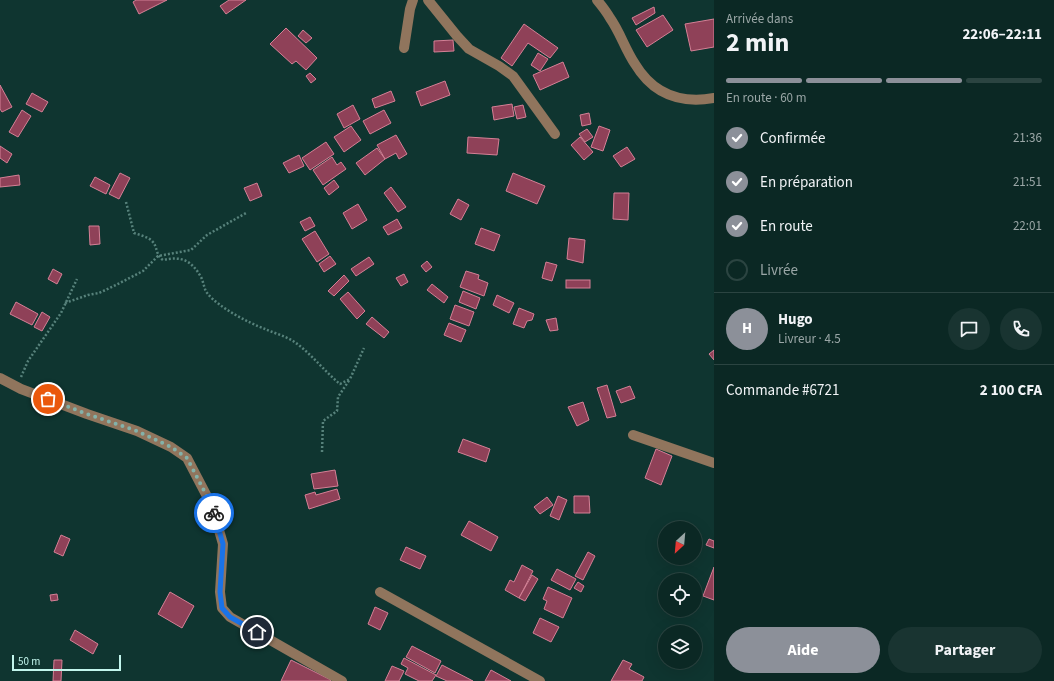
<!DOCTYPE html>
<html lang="fr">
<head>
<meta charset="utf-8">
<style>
  :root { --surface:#0b2824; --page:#193431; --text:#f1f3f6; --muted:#9aa6a6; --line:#2b4441; --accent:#8c9099 }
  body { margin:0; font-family:"Source Sans 3",sans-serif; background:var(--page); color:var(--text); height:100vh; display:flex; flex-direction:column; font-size:15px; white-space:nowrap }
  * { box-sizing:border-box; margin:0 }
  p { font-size:13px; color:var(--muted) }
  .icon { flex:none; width:22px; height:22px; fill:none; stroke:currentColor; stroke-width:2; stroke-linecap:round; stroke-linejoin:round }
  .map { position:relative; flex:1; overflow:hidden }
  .details { display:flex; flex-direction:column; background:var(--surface); width:340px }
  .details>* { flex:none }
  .needle { width:26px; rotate:206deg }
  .controls { position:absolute; left:658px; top:521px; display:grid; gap:8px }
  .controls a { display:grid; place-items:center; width:44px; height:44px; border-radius:50%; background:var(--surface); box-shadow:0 4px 16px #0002,0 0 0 1px var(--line); font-size:20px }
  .scale { position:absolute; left:12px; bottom:10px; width:109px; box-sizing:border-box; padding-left:4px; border:2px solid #c2f5ec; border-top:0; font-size:11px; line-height:14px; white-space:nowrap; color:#c2f5ec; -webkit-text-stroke:3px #0f3530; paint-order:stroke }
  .pin { position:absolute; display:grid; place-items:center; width:34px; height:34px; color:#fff; margin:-17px; border:2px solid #fff; border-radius:50%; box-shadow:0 1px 4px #0007 }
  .courier { position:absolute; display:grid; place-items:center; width:40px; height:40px; margin:-20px; border:3px solid #1a73e8; border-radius:50%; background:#fff; color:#222; box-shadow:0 1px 5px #0007 }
  .headline em { font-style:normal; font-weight:700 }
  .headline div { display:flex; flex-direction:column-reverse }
  .headline { display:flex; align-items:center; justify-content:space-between; height:68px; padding:0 12px }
  h1 { font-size:26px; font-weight:700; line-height:30px }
  .bar { display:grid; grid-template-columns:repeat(4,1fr); gap:6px 4px; align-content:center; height:48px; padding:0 12px }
  .bar i { height:5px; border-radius:3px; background:var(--line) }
  .bar .selected { background:var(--accent) }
  .bar p { grid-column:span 4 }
  .line { display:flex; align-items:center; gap:10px; padding:0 12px; border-top:1px solid var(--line) }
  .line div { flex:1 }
  .round { display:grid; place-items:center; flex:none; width:42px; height:42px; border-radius:21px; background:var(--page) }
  ol { padding:0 12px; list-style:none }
  li { display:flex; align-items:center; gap:12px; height:44px }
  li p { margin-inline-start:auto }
  li .icon { padding:4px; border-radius:50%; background:var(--accent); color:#fff; stroke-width:4 }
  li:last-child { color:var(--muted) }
  li i { width:22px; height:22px; border:2px solid var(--line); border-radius:50% }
  .cta { display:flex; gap:8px; margin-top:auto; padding:8px 12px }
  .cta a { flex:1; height:46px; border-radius:24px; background:var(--accent); color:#fff; font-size:16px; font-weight:700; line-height:46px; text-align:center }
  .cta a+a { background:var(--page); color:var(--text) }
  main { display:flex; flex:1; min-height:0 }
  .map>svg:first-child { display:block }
  .building { fill:#8f4158; stroke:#d58096 }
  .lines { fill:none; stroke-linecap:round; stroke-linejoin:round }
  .path { stroke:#57827b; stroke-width:2.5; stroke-dasharray:2 2; stroke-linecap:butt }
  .minor { stroke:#90755d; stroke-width:10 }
  .done { stroke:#83b2aa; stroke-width:4; stroke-dasharray:0 7.2 }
  .route { stroke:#1a73e8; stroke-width:5 }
</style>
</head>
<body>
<main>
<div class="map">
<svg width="714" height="681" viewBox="0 0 714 681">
  <rect width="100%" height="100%" fill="#0f3530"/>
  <g class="building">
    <path d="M136,0H167L139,14L133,2Z"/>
    <path d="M229,0H246L226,14L220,6Z"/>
    <path d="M654,7L655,13L636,25L632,18Z"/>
    <path d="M663,15L673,30L647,47L636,30Z"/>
    <path d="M714,19V47L691,51L685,24Z"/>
    <path d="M524,24L558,48L550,58L528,43L512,66L501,58Z"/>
    <path d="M286,28L317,58L306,70L296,61L292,64L270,44Z"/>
    <path d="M303,30L312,38L306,43L298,36Z"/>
    <path d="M453,40L454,51L434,52V41Z"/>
    <path d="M538,53L548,59L540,71L531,65Z"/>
    <path d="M563,62L569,77L540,90L533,75Z"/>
    <path d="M310,73L316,79L311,83L306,76Z"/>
    <path d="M445,81L450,95L421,106L416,92Z"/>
    <path d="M0,85L12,107L2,112L0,109Z"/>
    <path d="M391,91L395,101L375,108L372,99Z"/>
    <path d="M32,93L48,102L42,112L26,104Z"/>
    <path d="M512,104L514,116L494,120L492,107Z"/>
    <path d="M353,105L360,119L344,128L337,114Z"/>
    <path d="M523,105L526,117L517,119L514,107Z"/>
    <path d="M22,110L31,116L18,137L9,132Z"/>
    <path d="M384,110L391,123L370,134L363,121Z"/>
    <path d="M589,113L591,124L582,126L580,115Z"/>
    <path d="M351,126L361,140L344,152L334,137Z"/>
    <path d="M599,126L610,130L603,151L591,147Z"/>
    <path d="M587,129L593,137L585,142L579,134Z"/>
    <path d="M396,135L407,154L399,159L396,153L385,159L377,145Z"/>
    <path d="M468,137L499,139L497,155L467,153Z"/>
    <path d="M580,137L593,152L584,160L571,145Z"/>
    <path d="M326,142L334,154L310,170L302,158Z"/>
    <path d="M0,146L12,154L7,163L0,158Z"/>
    <path d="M627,147L635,159L621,167L613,156Z"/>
    <path d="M377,148L385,159L365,175L356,163Z"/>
    <path d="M299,155L304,166L289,173L283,163Z"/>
    <path d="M332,157L337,165L341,162L346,169L323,185L313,170Z"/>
    <path d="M120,173L130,178L119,199L109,194Z"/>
    <path d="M513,173L545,186L537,204L506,191Z"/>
    <path d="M19,175L20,185L0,187V178Z"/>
    <path d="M95,177L110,185L106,194L90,186Z"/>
    <path d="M334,180L339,187L329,195L324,188Z"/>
    <path d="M257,183L262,196L250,201L244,188Z"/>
    <path d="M391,187L406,207L398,212L384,193Z"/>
    <path d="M614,193H629L628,220L613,219Z"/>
    <path d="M458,199L469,205L461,220L450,214Z"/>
    <path d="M358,204L367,220L352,229L343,213Z"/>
    <path d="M310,217L315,226L305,231L300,222Z"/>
    <path d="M397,219L402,228L388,235L383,227Z"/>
    <path d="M89,226H99L100,244L90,245Z"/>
    <path d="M481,228L500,235L494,251L475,244Z"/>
    <path d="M315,231L329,254L317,262L302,239Z"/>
    <path d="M569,238L585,240L583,263L567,259Z"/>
    <path d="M330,256L336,264L324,272L319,264Z"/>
    <path d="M369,257L374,264L356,276L351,269Z"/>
    <path d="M427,261L432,267L426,272L421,266Z"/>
    <path d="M546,262L557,265L552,281L542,278Z"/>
    <path d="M53,269L62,274L57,284L48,279Z"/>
    <path d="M466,271L479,275L478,279L488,283L484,296L460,287Z"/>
    <path d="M404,274L408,282L401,286L396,278Z"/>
    <path d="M344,275L349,281L334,296L328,291Z"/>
    <rect x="566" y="280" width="24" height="8"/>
    <path d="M432,284L448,297L444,303L427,290Z"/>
    <path d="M463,291L480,298L476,309L459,302Z"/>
    <path d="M348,292L365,311L357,319L340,299Z"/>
    <path d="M497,295L514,303L509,313L493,305Z"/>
    <path d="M16,302L38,314L32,325L10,314Z"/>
    <path d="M455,305L474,312L469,326L450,319Z"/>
    <path d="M519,308L534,314L532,320L527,321L524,328L513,324Z"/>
    <path d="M42,312L50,317L42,331L34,327Z"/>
    <path d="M372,317L389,332L384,338L366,324Z"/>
    <path d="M556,318L558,330L550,331L546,320Z"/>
    <path d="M449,323L466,330L461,342L444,335Z"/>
    <path d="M714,350V360L709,354Z"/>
    <path d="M607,385L616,416L607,418L597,388Z"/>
    <path d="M630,386L635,398L621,403L616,391Z"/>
    <path d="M583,402L589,420L577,426L568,407Z"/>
    <path d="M463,439L490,449L486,462L458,452Z"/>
    <path d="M656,449L672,456L661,485L645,478Z"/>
    <path d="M335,470L338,486L314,489L311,474Z"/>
    <path d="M337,489L340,499L309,509L305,495L315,492L316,495Z"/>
    <path d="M558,496L567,500L559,520L550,516Z"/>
    <path d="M574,496H589L590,513H574Z"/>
    <path d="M547,497L553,505L540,514L534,507Z"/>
    <path d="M469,521L498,537L491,551L461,535Z"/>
    <path d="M61,535L70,539L63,556L54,552Z"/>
    <path d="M709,539L714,541V548L706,545Z"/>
    <path d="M406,547L426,556L420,569L400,560Z"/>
    <path d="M588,552L595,556L583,580L575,576Z"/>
    <path d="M522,565L533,571L519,598L505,590L510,580L514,582Z"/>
    <path d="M714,567V600L703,596Z"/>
    <path d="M557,569L576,579L570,590L551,580Z"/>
    <path d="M532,575L538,579L525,601L519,598Z"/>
    <path d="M578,582L584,586L581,592L574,588Z"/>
    <path d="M548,587L572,598L563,618L544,609L547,601L543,599Z"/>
    <path d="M170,592L194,606L182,628L158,614Z"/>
    <path d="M57,594L58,600L51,601L50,595Z"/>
    <path d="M375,607L388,613L380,630L368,624Z"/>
    <path d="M540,618L559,627L551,642L533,633Z"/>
    <path d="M75,630L98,644L93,654L70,640Z"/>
    <path d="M412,646L441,661L435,673L406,657Z"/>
    <path d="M404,658L436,675L432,681H419L405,674L408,668L401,664Z"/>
    <path d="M54,660H62L61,681H53Z"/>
    <path d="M291,660L331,680L330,681H281Z"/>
    <path d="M623,660L632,664L629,669L644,677L642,681H611Z"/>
    <path d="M442,665L473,681H447L436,676Z"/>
    <path d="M392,666L404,671L399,681H385Z"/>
    <path d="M491,670L511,681H485Z"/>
  </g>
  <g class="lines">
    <g class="path">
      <path d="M126,202L134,233C140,235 148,237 152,241C158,247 155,254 163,260C182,256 191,260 201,277C204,283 204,290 208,294C218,307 249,323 265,329C274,333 285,336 293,341C311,353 324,371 340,384L350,379L364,348"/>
      <path d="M65,303L88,295L99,293L116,285L143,271L158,256L191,250L207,235L246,213"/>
      <path d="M21,377L28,361L61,313L77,279"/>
      <path d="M322,452L323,421L337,411L338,397L350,379"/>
    </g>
    <g class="minor">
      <path d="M428,0L457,36L469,49L499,66L513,76L555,134"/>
      <path d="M597,0C602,6 606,11 610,18C620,32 625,49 635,64C653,94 680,104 714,98"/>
      <path d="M404,48L410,9L413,0"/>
      <path d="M0,378L21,389L87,414L137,431L171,447L187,458L212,506L223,544L220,592L222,608L230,617L342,681"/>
      <path d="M633,435L714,463"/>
      <path d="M380,592L540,681"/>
    </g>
  </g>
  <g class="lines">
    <path class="done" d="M48,399L87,414L137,431L171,447L187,458L212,506L214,513"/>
    <path class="route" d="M214,513L223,544L220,592L222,608L230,617L257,632"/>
  </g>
</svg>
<div class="controls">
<a><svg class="needle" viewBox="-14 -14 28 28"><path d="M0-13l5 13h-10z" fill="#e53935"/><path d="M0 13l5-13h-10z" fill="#9aa6a6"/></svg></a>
<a><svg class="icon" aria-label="locate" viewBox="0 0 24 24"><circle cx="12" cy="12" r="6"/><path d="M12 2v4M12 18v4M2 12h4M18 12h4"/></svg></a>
<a><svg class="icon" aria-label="layers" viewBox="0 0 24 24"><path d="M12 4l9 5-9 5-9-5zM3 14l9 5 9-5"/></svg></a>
</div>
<div class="scale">50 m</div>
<div class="pin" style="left:48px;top:399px;background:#ea580c"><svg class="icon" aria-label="bag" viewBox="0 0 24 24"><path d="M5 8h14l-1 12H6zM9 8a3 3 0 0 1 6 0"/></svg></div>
<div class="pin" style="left:257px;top:632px;background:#1f2937"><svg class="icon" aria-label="home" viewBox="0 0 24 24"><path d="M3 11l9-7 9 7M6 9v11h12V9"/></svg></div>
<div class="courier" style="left:214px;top:513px"><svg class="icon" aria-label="bike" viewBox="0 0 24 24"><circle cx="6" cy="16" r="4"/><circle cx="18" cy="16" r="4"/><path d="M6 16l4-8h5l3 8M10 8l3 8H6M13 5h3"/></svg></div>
</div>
<section class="details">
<div class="headline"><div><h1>2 min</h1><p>Arrivée dans</p></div><em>22:06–22:11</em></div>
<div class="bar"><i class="selected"></i><i class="selected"></i><i class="selected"></i><i></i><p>En route · 60 m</p></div>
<ol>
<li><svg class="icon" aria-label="check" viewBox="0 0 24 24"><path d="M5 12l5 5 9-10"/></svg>Confirmée<p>21:36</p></li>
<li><svg class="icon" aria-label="check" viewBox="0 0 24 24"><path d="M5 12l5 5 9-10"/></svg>En préparation<p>21:51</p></li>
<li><svg class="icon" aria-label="check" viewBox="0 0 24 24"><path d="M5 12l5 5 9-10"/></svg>En route<p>22:01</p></li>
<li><i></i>Livrée</li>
</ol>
<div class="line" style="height:72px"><b class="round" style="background:var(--accent);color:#fff">H</b><div><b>Hugo</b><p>Livreur · 4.5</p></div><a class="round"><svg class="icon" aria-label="chat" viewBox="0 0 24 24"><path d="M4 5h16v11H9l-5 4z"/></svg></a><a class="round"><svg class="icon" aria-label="phone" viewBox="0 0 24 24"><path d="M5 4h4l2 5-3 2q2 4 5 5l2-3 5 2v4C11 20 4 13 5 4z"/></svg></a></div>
<div class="line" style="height:52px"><div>Commande #6721</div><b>2 100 CFA</b></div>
<div class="cta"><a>Aide</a><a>Partager</a></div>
</section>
</main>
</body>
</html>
